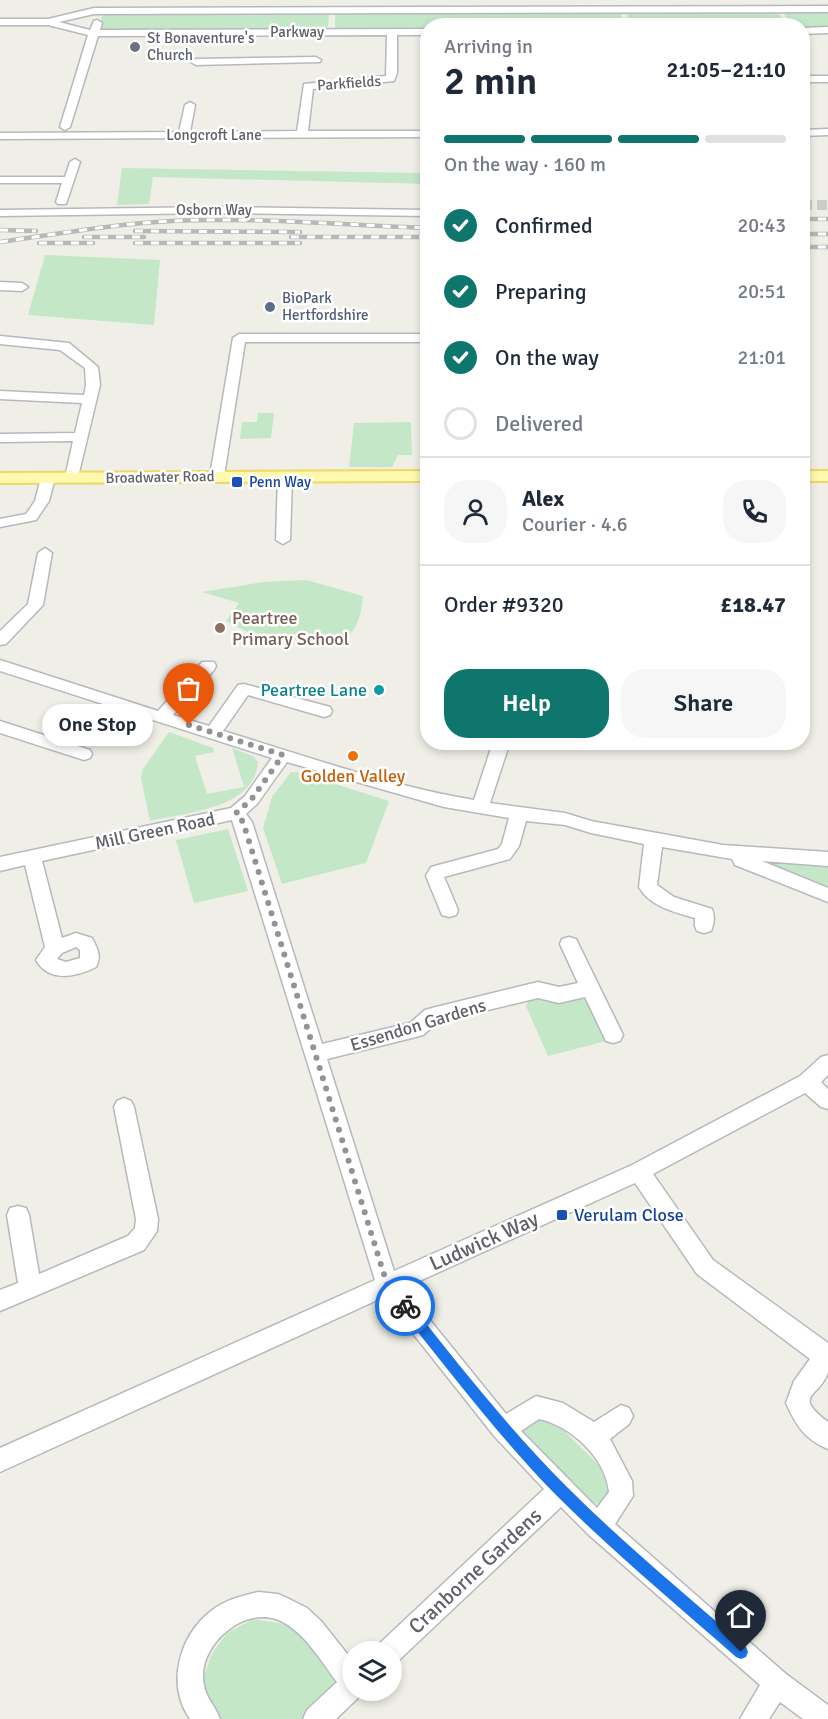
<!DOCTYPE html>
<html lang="en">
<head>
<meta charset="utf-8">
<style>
  :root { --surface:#fff; --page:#f6f6f7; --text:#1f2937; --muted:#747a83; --line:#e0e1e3; --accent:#0f766e }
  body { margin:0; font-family:Signika,sans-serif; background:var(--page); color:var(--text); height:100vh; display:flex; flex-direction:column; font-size:22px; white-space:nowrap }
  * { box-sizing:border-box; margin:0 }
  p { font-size:20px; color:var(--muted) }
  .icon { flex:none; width:33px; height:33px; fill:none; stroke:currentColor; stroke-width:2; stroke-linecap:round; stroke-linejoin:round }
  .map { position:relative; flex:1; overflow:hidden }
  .details { position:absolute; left:420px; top:18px; width:390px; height:732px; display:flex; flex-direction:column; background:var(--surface); border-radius:24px; box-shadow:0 3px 9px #0003 }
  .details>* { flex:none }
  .tools { position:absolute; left:342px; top:1641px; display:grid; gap:12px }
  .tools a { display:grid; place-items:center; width:60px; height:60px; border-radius:50%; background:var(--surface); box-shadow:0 3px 9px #0003; font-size:30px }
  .pin { position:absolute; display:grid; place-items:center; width:51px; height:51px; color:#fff; margin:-62px -26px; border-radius:50% 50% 50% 0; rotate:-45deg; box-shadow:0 0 6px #0007 }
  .pin .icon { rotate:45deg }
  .courier { position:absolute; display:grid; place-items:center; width:60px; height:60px; margin:-30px; border:4px solid #1a73e8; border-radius:50%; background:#fff; color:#222; box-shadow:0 2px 8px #0007 }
  .bubble { position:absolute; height:42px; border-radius:21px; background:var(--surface); box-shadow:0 3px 9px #0003; font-size:20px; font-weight:600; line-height:42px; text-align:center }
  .overview em { font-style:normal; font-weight:600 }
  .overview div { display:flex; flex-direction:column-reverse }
  .overview { display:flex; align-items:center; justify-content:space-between; height:102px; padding:0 24px }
  h1 { font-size:39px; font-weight:600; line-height:45px }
  .bar { display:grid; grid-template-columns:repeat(4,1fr); gap:9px 6px; align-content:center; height:72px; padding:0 24px }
  .bar i { height:8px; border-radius:4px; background:var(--line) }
  .bar .selected { background:var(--accent) }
  .bar p { grid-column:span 4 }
  .line { display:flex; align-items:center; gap:15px; padding:0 24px; border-top:2px solid var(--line) }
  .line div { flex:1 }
  .round { display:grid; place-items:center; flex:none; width:63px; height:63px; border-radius:24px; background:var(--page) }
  ol { padding:0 24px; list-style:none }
  li { display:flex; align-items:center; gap:18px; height:66px }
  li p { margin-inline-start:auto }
  li .icon { padding:6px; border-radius:50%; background:var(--accent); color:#fff; stroke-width:4 }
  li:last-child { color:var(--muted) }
  li i { width:33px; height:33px; border:3px solid var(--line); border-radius:50% }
  .cta { display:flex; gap:12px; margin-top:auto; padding:12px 24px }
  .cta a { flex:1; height:69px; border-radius:24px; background:var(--accent); color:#fff; font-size:24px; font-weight:600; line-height:69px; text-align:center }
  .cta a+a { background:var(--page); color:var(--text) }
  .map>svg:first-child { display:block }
  .green { fill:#c4e7c8 }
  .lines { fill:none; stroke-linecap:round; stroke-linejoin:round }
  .minor-tunnel { stroke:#ccccc7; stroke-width:10; stroke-dasharray:10 5; stroke-linecap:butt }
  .minor-casing { stroke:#b7b8bd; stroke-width:3 }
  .major-casing { stroke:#efd761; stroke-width:4 }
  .minor { fill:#fff; fill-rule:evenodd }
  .major { fill:#fdf9ae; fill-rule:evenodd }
  .rail-casing { stroke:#b7b8b8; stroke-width:4.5 }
  .rail { stroke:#fff; stroke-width:3; stroke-dasharray:8; stroke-linecap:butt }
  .route { fill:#1a73e8 }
  .done { stroke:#919394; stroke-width:6; stroke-dasharray:0 10.8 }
  .worship-dot { fill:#6b7280; stroke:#fff; stroke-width:2 }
  .service-dot { fill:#5c6f8a; stroke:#fff; stroke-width:2 }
  .transit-dot { fill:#1a4fb4; stroke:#fff; stroke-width:2 }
  .education-dot { fill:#8d6e63; stroke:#fff; stroke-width:2 }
  .culture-dot { fill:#0f9aa8; stroke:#fff; stroke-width:2 }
  .food-dot { fill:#e8710a; stroke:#fff; stroke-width:2 }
  .labels { text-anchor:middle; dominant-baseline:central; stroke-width:5; stroke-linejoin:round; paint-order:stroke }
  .far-street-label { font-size:15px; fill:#5e6167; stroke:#fff }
  .far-worship-label { font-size:15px; fill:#5b616d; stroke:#fff; text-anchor:start }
  .far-service-label { font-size:15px; fill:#4e5e75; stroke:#fff; text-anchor:start }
  .far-transit-label { font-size:15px; fill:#164399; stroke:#fff; text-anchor:start }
  .education-label { font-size:18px; fill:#785e54; stroke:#fff; text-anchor:start }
  .culture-label { font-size:18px; fill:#0d838f; stroke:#fff; text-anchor:end }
  .food-label { font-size:18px; fill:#c56008; stroke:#fff }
  .street-label { font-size:18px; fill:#5e6167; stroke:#fff }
  .transit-label { font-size:18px; fill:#164399; stroke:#fff; text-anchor:start }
  .near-street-label { font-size:21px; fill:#5e6167; stroke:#fff }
</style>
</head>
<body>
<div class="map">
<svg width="828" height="1719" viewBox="0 0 828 1719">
  <rect width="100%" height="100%" fill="#f0efe7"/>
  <g class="green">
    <path d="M633,11L775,12L780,15L785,25H630L627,15Z"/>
    <path d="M828,11V29H803L802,26L791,25L783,12Z"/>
    <path d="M341,12H623L621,15L623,25L428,26L427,30H341L335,27V15Z"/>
    <path d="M110,13H326L329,15L328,27L321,30L100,29L102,16Z"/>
    <path d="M122,168L427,173V184L153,177L149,204L117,205Z"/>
    <path d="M45,255L160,260L154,325L28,315Z"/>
    <path d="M258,413H274L271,438L240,439L242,422H257Z"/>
    <path d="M411,422L412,455H398L392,467H349L354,423Z"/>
    <path d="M306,580L363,596C361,618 357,632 338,644L253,635L226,621L239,603L202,592L263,582Z"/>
    <path d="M169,732L213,748L214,752L195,756L207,794L244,787L232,748L253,756L258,762C255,809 185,813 150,821L141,778L143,769Z"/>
    <path d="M291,772H297L389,801L366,863L282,884L263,828L272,797Z"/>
    <path d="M228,829L248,891L194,903L176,840Z"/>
    <path d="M772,863L828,864V890L768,865Z"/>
    <path d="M541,996H585L606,1041L548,1056L526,1006L529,1000Z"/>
    <path d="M537,1415L553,1420L611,1477L613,1492L600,1504L584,1502L525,1443L522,1428Z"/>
    <path d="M253,1619L285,1624L298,1630L332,1671L335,1682L330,1693L301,1719H217L206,1703L204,1677L211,1655L227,1633Z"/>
  </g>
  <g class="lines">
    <path class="minor-tunnel" d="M802,205H828"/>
    <defs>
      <g id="minor">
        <path d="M828,6V12L94,14L59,22L90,30L94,21L97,20L102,23L100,30L428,29V35H397V73L394,81L313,89L308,131H428V137L0,139V133L179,132L185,105L190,102L195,105L190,132L297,131L304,84L386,76L387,35L98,36L70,127L65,130L60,127L88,35L48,25H0V19H48L94,8Z"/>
        <path d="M828,27V33L802,34V28Z"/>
        <path d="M316,57L321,60L320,62L196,65L191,62L196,59Z"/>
        <rect x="802" y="76" width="26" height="6"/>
        <path d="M828,129V135L802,136V130Z"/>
        <path d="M75,159L80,162L66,204H58L56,202L62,183H0V177H65L70,162Z"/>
        <path d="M217,207L428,210V216L217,213L0,216V210Z"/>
        <path d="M0,282L22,283L28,287L22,291L0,290Z"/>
        <path d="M239,334H428V342H245L224,476L217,480L210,476L233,338Z"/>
        <path d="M0,336L69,343L98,367L100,385L77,481H67L65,478L73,441L0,442V434L75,433L82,403L0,399V391L84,395L86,385L85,368L60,350L0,344Z"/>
        <path d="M285,472L292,476L290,540L283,544L276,540L278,476Z"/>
        <path d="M48,474L55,478L49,501L36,520L0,527V519L26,514L35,501L41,478Z"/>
        <path d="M45,548L52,553L43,605L6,644L0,645V631L28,604L38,553Z"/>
        <path d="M0,660L158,711L202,662H214L216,666L214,670L173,715L209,726L238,685L244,684L330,707L332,711L330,715L324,717L248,695L223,731C306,756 389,786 474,800L493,742H510L490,803L565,813L591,821L723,845L828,852V866L762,861L828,888V902L735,865L732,859L662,847L657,885L674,897L712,909C715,916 714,924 711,931L704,933L697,931L695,926V918C675,912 650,907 639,887L644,844L591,833L565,825L526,821L519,846L510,859L444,877L458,910L456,915L449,917L442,915L426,876L431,867L498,849L502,844L509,818L444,807L287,762L257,804L246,814L252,822L322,1044L410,1023L425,1010L432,1008L538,982L559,987L578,983L560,944L562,939L569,937L576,939L623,1035L620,1041L613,1043L606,1041L585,997L559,1003L538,998L438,1022L423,1035L416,1037L327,1059L394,1271L632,1165L800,1076L821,1057L828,1055V1075L821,1082L828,1089V1109L821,1107L805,1093L653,1174L713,1260L828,1343C828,1352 828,1365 828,1372C820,1398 791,1394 828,1422V1449C804,1439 796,1425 786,1403L794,1381L810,1359L697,1274L635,1183L404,1288L506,1414L536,1396L563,1403L594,1422L621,1405L629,1408L633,1416L629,1424L610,1439L632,1481L633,1496L615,1524L786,1674L828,1705V1719H803L780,1702L769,1719H740L760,1685L589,1535L561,1507L398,1661L392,1664V1652H376L380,1643L544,1489L495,1437L384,1297L0,1472V1448L375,1280L232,820L42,861L62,938L76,933L92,938C97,948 102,956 96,967C76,977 49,983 36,960L45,947L25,865L0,871V857L231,808L245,796L272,758L0,671ZM76,947L80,950V958L66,962L57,959L62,953ZM539,1419C571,1426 606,1458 609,1492L597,1508L521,1431Z"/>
        <path d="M0,721L90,750L92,754L90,758L84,760L0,733Z"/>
        <path d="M124,1098L131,1101L134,1107L158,1219L157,1231L144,1250L0,1311V1290L18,1283L7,1215L10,1208L18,1206L26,1208L29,1215L39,1274L128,1236L135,1228L136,1219L114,1107L117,1101Z"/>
        <path d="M258,1592L278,1594L287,1598L307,1608L321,1621L352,1660V1690H363L361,1695L336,1719H303L307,1710L337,1682C321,1661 302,1628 276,1619C243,1608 202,1643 203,1677C204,1698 213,1701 220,1719H190C166,1685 179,1636 211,1611C225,1600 241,1596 258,1592Z"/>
      </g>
      <g id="major">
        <path d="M428,471V481L0,483V473Z"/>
        <rect x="802" y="471" width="26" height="10"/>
      </g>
    </defs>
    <use href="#minor" class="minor-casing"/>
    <use href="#major" class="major-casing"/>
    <use href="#minor" class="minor"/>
    <use href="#major" class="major"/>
    <defs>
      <g id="rail">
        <path d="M802,219H828"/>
        <path d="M0,230L36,231"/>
        <path d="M135,231L300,232"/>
        <path d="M802,234H828"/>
        <path d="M84,237H144"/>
        <path d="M291,237H423"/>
        <path d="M0,242C57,234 114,224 172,221C257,217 343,225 428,228"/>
        <path d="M39,243H93"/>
        <path d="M135,243H300"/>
        <path d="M802,247H828"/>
      </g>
    </defs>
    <use href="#rail" class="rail-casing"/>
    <use href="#rail" class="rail"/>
  </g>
  <path class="route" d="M405,1300L409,1302C459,1365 509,1429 566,1486C623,1543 685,1594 746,1647L748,1652L746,1657L741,1659L736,1657C676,1604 613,1552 556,1495C499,1437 451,1373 400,1310L398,1306Z"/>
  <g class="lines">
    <path class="done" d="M189,725L283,755L251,800L236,813L243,822L387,1284L405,1306"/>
  </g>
  <circle class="worship-dot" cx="135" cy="47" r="6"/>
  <circle class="service-dot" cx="270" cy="307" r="6"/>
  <g class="transit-dot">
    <rect x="231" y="476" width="12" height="12" rx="3"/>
    <rect x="556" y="1209" width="12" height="12" rx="3"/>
  </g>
  <circle class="education-dot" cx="220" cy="628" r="6"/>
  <circle class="culture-dot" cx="379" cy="690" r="6"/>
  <circle class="food-dot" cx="353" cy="756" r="6"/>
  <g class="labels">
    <g class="far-street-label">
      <text x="297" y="32">Parkway</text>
      <text transform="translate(349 83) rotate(-4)">Parkfields</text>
      <text x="214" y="135">Longcroft Lane</text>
      <text x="214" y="210">Osborn Way</text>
      <text transform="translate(160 477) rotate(-1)">Broadwater Road</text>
    </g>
    <g class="far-worship-label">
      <text x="147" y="38">St Bonaventure's<tspan x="147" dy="17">Church</tspan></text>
    </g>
    <g class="far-service-label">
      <text x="282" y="298">BioPark<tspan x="282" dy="17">Hertfordshire</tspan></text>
    </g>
    <g class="far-transit-label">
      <text x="249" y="482">Penn Way</text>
    </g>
    <g class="education-label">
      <text x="232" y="618">Peartree<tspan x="232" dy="21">Primary School</tspan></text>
    </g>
    <g class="culture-label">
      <text x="367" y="690">Peartree Lane</text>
    </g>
    <g class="food-label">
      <text x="353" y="776">Golden Valley</text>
    </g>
    <g class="street-label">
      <text transform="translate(155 831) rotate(-12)">Mill Green Road</text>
      <text transform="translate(418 1025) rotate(-17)">Essendon Gardens</text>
    </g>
    <g class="transit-label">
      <text x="574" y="1215">Verulam Close</text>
    </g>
    <g class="near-street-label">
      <text transform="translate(484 1241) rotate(-24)">Ludwick Way</text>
      <text transform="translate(475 1571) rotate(-43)">Cranborne Gardens</text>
    </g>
  </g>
</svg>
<div class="tools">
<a><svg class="icon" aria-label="layers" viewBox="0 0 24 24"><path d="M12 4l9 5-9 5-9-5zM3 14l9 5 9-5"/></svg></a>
</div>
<div class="pin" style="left:189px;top:725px;background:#ea580c"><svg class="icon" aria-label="bag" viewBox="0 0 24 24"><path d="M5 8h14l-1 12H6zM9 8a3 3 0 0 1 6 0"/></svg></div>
<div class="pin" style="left:741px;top:1652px;background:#1f2937"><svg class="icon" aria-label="home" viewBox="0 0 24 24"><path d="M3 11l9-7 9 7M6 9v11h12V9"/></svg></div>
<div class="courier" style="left:405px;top:1306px"><svg class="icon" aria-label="bike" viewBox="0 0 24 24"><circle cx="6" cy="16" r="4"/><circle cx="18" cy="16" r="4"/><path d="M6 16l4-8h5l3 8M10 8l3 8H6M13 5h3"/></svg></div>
<div class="bubble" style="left:42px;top:704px;width:111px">One Stop</div>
<section class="details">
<div class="overview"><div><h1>2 min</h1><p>Arriving in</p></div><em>21:05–21:10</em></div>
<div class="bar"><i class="selected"></i><i class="selected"></i><i class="selected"></i><i></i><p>On the way · 160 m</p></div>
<ol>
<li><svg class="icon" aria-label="check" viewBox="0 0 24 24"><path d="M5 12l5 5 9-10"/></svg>Confirmed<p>20:43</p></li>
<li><svg class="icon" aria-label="check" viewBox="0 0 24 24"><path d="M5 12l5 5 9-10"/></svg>Preparing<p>20:51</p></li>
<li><svg class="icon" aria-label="check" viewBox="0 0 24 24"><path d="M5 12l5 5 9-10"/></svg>On the way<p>21:01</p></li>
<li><i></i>Delivered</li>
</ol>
<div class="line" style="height:108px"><a class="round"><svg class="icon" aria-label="person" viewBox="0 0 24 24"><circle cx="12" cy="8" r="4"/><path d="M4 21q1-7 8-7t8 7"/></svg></a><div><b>Alex</b><p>Courier · 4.6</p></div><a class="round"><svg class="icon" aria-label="phone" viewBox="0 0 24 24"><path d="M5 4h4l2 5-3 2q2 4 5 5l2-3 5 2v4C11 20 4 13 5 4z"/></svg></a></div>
<div class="line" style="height:78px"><div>Order #9320</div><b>£18.47</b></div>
<div class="cta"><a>Help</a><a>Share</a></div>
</section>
</div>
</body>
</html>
